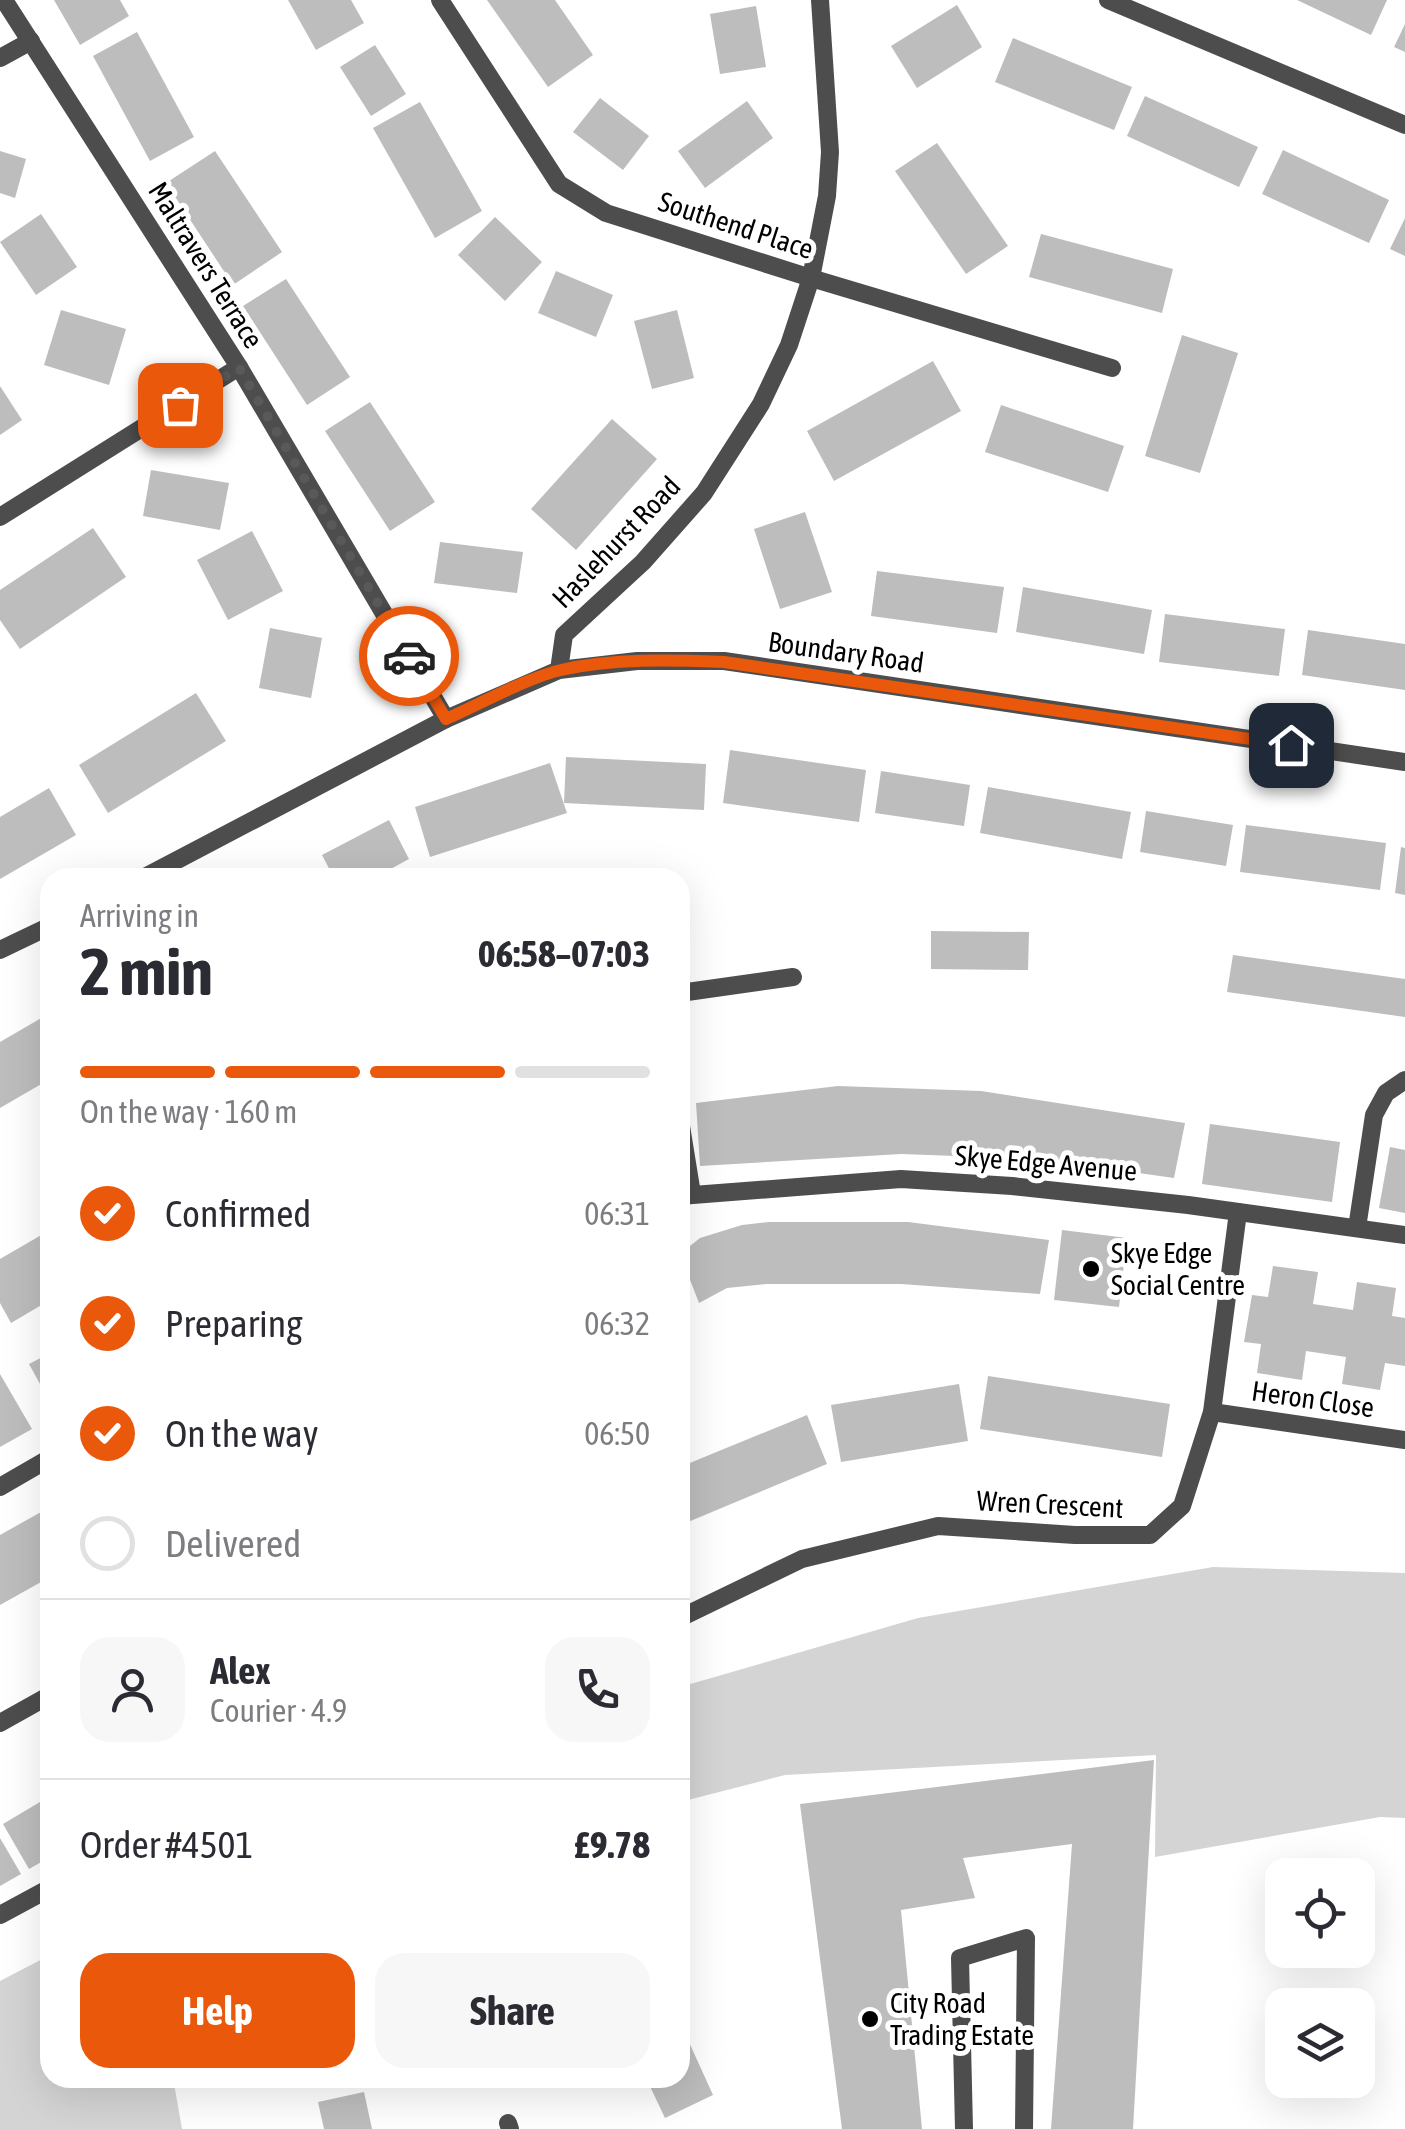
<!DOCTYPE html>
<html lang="en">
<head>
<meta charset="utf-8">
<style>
  :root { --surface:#fff; --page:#f7f7f7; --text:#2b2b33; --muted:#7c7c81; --line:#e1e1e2; --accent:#ea580c }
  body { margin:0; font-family:"Asap Condensed",sans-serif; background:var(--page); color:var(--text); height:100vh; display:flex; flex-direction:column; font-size:38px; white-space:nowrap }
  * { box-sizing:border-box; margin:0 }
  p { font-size:32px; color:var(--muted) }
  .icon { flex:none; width:55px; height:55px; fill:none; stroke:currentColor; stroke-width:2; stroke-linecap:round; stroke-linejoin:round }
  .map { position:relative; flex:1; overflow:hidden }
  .details { position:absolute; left:40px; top:868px; width:650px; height:1220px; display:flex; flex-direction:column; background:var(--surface); border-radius:30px; box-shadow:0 10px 40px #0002 }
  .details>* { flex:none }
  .tools { position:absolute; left:1265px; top:1858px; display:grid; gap:20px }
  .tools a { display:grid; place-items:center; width:110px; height:110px; border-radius:20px; background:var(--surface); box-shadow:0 10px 40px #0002; font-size:50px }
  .pin { position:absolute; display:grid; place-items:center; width:85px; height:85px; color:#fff; margin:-42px; border-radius:20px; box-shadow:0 5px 15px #0006 }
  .courier { position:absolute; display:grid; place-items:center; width:100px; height:100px; margin:-50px; border:8px solid #ea580c; border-radius:50%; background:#fff; color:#222; box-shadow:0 2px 12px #0007 }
  .headline em { font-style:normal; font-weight:700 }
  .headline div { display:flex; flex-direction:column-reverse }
  .headline { display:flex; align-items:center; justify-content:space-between; height:170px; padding:0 40px }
  h1 { font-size:65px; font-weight:700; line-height:75px }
  .bar { display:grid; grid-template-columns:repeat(4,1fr); gap:15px 10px; align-content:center; height:120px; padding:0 40px }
  .bar i { height:12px; border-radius:8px; background:var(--line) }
  .bar .current { background:var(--accent) }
  .bar p { grid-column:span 4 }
  .line { display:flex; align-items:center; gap:25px; padding:0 40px; border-top:2px solid var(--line) }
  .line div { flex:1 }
  .round { display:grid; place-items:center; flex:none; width:105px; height:105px; border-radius:30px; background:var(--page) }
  ol { padding:0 40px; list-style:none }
  li { display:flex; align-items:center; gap:30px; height:110px }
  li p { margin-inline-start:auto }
  li .icon { padding:10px; border-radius:50%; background:var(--accent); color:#fff; stroke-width:4 }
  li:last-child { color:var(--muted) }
  li i { width:55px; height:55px; border:5px solid var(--line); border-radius:50% }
  .primary-button { display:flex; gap:20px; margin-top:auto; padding:20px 40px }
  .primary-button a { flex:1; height:115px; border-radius:30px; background:var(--accent); color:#fff; font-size:40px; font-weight:700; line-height:115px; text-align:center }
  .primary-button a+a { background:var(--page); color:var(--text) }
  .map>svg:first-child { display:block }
  .green { fill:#d4d4d4 }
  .building { fill:#bdbdbd }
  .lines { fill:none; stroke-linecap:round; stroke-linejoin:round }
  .minor { stroke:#4d4d4d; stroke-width:18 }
  .done { stroke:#595959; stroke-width:10; stroke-dasharray:0 18 }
  .route { stroke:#ea580c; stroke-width:12 }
  .poi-dot { fill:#000; stroke:#fff; stroke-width:4 }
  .labels { text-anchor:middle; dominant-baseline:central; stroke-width:10; stroke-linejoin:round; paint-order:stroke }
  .street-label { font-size:28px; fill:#000; stroke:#fff }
  .poi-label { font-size:28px; fill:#000; stroke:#fff; text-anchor:start }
</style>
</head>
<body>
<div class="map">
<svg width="1405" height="2129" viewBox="0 0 1405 2129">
  <rect width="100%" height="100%" fill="#fff"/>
  <g class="green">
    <path d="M1213,1567L1405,1573V1818L1380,1817L1155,1857L1156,1755L785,1775L680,1802V1687L918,1618Z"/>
    <path d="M50,1955V2078H173L182,2129H0V1981Z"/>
  </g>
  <g class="building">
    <path d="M54,0H120L129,16L80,45Z"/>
    <path d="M288,0H351L364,23L316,50Z"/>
    <path d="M487,0H555L593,55L548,87Z"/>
    <path d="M1297,0H1387L1371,35Z"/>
    <path d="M957,5L982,47L917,88L891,46Z"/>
    <path d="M756,6L766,67L720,74L710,14Z"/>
    <path d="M1405,24V52L1394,47Z"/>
    <path d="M137,32L194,137L150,161L93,56Z"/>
    <path d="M1013,38L1132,87L1114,130L995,82Z"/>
    <path d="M375,45L406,94L371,116L340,67Z"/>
    <path d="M1145,96L1258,147L1239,187L1127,136Z"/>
    <path d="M600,98L649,136L623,170L573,132Z"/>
    <path d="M747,101L773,138L705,188L678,151Z"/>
    <path d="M420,102L482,211L435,238L373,128Z"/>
    <path d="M937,143L1008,246L966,274L895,171Z"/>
    <path d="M1283,150L1389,200L1369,243L1262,194Z"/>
    <path d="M0,151L26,159L15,198L0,193Z"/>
    <path d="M215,151L282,252L233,285L166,183Z"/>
    <path d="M41,214L77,267L36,295L0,242Z"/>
    <path d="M495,217L542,262L505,301L458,255Z"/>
    <path d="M1405,218V256L1390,249Z"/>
    <path d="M1041,234L1173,269L1162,313L1029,277Z"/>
    <path d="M556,271L613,295L596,337L538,313Z"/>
    <path d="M286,279L350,377L307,405L243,306Z"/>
    <path d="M61,310L126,329L109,385L44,365Z"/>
    <path d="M677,310L694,378L652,389L634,321Z"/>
    <path d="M1182,335L1238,353L1200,473L1145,456Z"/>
    <path d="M933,361L961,411L834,481L807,431Z"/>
    <path d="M0,386L22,420L0,435Z"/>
    <path d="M370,402L435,502L390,531L325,431Z"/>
    <path d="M1001,405L1124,446L1108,492L985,452Z"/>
    <path d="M612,419L657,459L576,550L531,509Z"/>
    <path d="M151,470L229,483L220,530L143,516Z"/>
    <path d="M805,512L832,592L780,609L754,529Z"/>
    <path d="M93,528L126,577L20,649L0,620V590Z"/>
    <path d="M252,531L283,591L228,620L197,560Z"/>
    <path d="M440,542L523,552L517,593L434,583Z"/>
    <path d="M877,571L1004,587L997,633L871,616Z"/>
    <path d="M1023,587L1152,610L1144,654L1016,632Z"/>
    <path d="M1165,614L1285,629L1279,676L1159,662Z"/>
    <path d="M270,628L322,638L311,698L259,688Z"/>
    <path d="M1308,630L1405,644V690L1302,675Z"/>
    <path d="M196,693L226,741L108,813L79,765Z"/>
    <path d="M730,750L866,770L859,822L723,803Z"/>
    <path d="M566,757L706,764L704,810L564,803Z"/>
    <path d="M550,763L567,813L430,857L415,807Z"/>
    <path d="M881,771L970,785L964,826L875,813Z"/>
    <path d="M988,787L1131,812L1122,859L980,833Z"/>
    <path d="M49,788L76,835L0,879V817Z"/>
    <path d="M1146,811L1233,825L1226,866L1140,852Z"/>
    <path d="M389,820L409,859L374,878H334L322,855Z"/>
    <path d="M1246,825L1386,843L1380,890L1240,872Z"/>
    <path d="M1401,847L1405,848V895L1395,893Z"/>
    <path d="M931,931L1029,932L1028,970L931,969Z"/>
    <path d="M1233,955L1405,979V1017L1227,992Z"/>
    <path d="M50,1013V1079L0,1108V1042Z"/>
    <path d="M838,1086L981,1091L1185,1123L1174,1178L1039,1159L901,1154L700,1166L696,1103Z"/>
    <path d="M1210,1124L1340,1142L1332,1202L1202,1184Z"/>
    <path d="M1390,1147L1405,1150V1213L1379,1208Z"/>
    <path d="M769,1222H908L1049,1240L1040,1294L901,1284H766L727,1288L699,1303L680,1254L700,1238L742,1225Z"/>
    <path d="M50,1230V1300L11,1323L0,1303V1259Z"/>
    <path d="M1062,1230L1127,1238L1119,1307L1054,1300Z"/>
    <path d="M1273,1266L1318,1272L1313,1304L1353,1310L1357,1282L1396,1288L1392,1316L1405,1318V1366L1385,1363L1380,1390L1342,1384L1346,1357L1306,1351L1302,1380L1257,1373L1261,1344L1244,1342L1252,1295L1268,1297Z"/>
    <path d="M50,1353V1402L29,1364Z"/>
    <path d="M0,1374L32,1429L0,1447Z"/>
    <path d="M988,1376L1170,1404L1162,1457L980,1429Z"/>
    <path d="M959,1384L968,1441L841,1462L831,1405Z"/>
    <path d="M807,1415L827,1464L688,1522L680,1502V1467Z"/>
    <path d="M50,1507V1577L0,1605V1535Z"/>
    <path d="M1154,1760L1133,2129H1051L1072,1844L963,1858L975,1898L901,1910L922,2129H842L800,1804Z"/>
    <path d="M50,1796V1857L29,1869L3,1824Z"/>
    <path d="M0,1838L21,1874L0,1886Z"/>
    <path d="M688,2040L713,2095L665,2118L646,2078H680V2044Z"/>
    <path d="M364,2092L372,2129H324L318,2102Z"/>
  </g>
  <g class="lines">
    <g class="minor">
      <path d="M4,0L239,367L446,719"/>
      <path d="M440,0L559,184L606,213L811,278L1112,368"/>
      <path d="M1108,0L1405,125"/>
      <path d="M0,58L31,41"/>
      <path d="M0,517L239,367"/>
      <path d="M559,670L564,635L643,562L704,493L761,404L789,345L811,278L827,196L830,152L820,0"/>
      <path d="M143,878L446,719L559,670L637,661H724L1405,762"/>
      <path d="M0,950L50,926"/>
      <path d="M680,993L793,977"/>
      <path d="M680,1120L692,1194"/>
      <path d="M680,1196L901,1179L1012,1186L1188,1205L1405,1235"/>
      <path d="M1357,1228L1374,1115L1386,1093L1405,1080"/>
      <path d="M1212,1412L1405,1440"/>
      <path d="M0,1487L50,1458"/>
      <path d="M680,1618L802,1559L938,1526L1075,1535H1150L1182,1506L1212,1412L1238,1212"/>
      <path d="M0,1723L50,1695"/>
      <path d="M0,1915L50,1888"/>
      <path d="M508,2123L510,2129"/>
      <path d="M964,2129L960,1958L1026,1938L1024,2129"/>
    </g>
  </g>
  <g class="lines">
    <path class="done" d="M180,405L239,368L409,656"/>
    <path class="route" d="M409,656L446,719C478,705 529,677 561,670C613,658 671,660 724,662L1291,745"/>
  </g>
  <g class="poi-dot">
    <circle cx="1091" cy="1269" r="10"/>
    <circle cx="870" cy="2019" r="10"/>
  </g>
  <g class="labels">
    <g class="street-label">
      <text transform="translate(736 225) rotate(18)">Southend Place</text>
      <text transform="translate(206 265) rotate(58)">Maltravers Terrace</text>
      <text transform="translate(616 542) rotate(-46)">Haslehurst Road</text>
      <text transform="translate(846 652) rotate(8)">Boundary Road</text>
      <text transform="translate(1046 1163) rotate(5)">Skye Edge Avenue</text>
      <text transform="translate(1313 1399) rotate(8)">Heron Close</text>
      <text transform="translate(1050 1504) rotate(3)">Wren Crescent</text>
    </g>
    <g class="poi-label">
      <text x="1111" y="1253">Skye Edge<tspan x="1111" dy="32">Social Centre</tspan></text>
      <text x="890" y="2003">City Road<tspan x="890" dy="32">Trading Estate</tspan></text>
    </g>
  </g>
</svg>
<div class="tools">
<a><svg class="icon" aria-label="locate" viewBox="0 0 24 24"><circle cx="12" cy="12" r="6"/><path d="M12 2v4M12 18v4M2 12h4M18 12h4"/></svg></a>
<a><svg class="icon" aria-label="layers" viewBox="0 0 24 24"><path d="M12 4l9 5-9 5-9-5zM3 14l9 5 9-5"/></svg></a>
</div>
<div class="pin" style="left:180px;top:405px;background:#ea580c"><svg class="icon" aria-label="bag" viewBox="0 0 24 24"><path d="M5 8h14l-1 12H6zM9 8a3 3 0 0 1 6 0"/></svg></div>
<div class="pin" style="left:1291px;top:745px;background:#1f2937"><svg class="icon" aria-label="home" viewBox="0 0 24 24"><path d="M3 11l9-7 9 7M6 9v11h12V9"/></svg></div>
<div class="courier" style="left:409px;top:656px"><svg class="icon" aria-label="car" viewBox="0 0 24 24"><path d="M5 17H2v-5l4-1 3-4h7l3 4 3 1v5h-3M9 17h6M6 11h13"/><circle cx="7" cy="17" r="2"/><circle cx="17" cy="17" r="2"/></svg></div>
<section class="details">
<div class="headline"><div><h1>2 min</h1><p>Arriving in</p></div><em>06:58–07:03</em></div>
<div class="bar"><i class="current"></i><i class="current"></i><i class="current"></i><i></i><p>On the way · 160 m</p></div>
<ol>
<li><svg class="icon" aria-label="check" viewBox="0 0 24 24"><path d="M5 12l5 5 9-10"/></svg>Confirmed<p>06:31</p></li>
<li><svg class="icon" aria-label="check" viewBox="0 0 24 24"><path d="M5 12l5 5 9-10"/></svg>Preparing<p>06:32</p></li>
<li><svg class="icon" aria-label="check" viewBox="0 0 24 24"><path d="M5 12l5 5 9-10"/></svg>On the way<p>06:50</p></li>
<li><i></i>Delivered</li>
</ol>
<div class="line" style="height:180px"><a class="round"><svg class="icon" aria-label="person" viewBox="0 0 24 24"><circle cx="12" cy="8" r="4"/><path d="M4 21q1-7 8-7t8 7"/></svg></a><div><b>Alex</b><p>Courier · 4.9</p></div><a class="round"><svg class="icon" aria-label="phone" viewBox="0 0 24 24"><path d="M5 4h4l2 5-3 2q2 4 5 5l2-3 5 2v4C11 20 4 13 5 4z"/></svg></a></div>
<div class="line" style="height:130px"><div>Order #4501</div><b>£9.78</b></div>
<div class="primary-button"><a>Help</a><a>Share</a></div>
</section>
</div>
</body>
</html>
